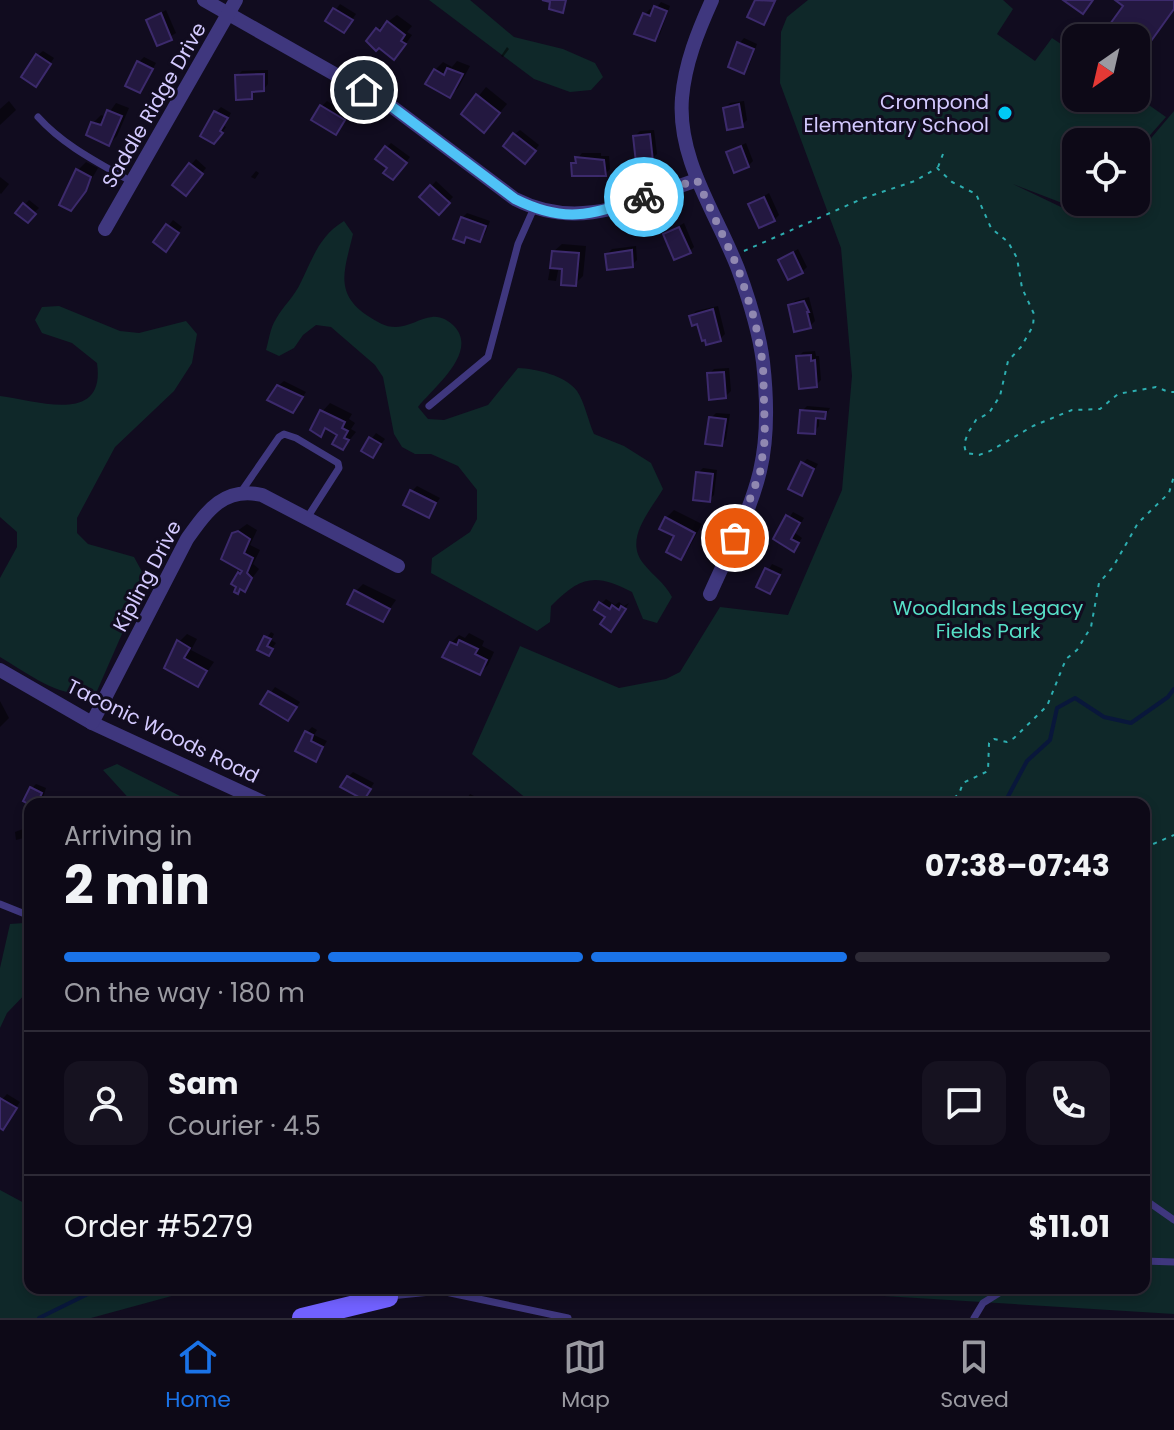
<!DOCTYPE html>
<html lang="en">
<head>
<meta charset="utf-8">
<style>
  :root { --surface:#0d0917; --page:#161220; --text:#f1f3f6; --muted:#9a9aa1; --line:#2d2a36; --accent:#1a73e8 }
  body { margin:0; font-family:Poppins,sans-serif; background:var(--page); color:var(--text); height:100vh; display:flex; flex-direction:column; font-size:30px; white-space:nowrap }
  * { box-sizing:border-box; margin:0 }
  p { font-size:26px; color:var(--muted) }
  .icon { flex:none; width:44px; height:44px; fill:none; stroke:currentColor; stroke-width:2; stroke-linecap:round; stroke-linejoin:round }
  .map { position:relative; flex:1; overflow:hidden }
  .sheet { position:absolute; left:24px; top:798px; width:1126px; height:496px; display:flex; flex-direction:column; background:var(--surface); border-radius:16px; box-shadow:0 4px 12px #0003,0 0 0 2px var(--line) }
  .sheet>* { flex:none }
  .needle { width:52px; rotate:214deg }
  .buttons { position:absolute; left:1062px; top:24px; display:grid; gap:16px }
  .buttons a { display:grid; place-items:center; width:88px; height:88px; border-radius:16px; background:var(--surface); box-shadow:0 4px 12px #0003,0 0 0 2px var(--line); font-size:40px }
  .pin { position:absolute; display:grid; place-items:center; width:68px; height:68px; color:#fff; margin:-34px; border:4px solid #fff; border-radius:50%; box-shadow:0 2px 8px #0007 }
  .courier { position:absolute; display:grid; place-items:center; width:80px; height:80px; margin:-40px; border:6px solid #4fc3f7; border-radius:50%; background:#fff; color:#222; box-shadow:0 2px 10px #0007 }
  .headline em { font-style:normal; font-weight:700 }
  .headline div { display:flex; flex-direction:column-reverse }
  .headline { display:flex; align-items:center; justify-content:space-between; height:136px; padding:0 40px }
  h1 { font-size:52px; font-weight:700; line-height:60px }
  .bar { display:grid; grid-template-columns:repeat(4,1fr); gap:12px 8px; align-content:center; height:96px; padding:0 40px }
  .bar i { height:10px; border-radius:6px; background:var(--line) }
  .bar .current { background:var(--accent) }
  .bar p { grid-column:span 4 }
  .line { display:flex; align-items:center; gap:20px; padding:0 40px; border-top:2px solid var(--line) }
  .line div { flex:1 }
  .round { display:grid; place-items:center; flex:none; width:84px; height:84px; border-radius:16px; background:var(--page) }
  .tabs { display:flex; justify-content:space-around; align-items:center; height:112px; border-top:2px solid var(--line); background:var(--surface); font-size:22px; color:var(--muted) }
  .tabs a { display:grid; justify-items:center; gap:4px }
  .tabs .current { color:var(--accent) }
  .map>svg:first-child { display:block }
  .green { fill:#0f2829 }
  .shadow { fill:#0007 }
  .lines { fill:none; stroke-linecap:round; stroke-linejoin:round }
  .stream { stroke:#09173b; stroke-width:4 }
  .building { fill:#231840; stroke:#3c2a6c; stroke-width:2 }
  .path { stroke:#2daeb0; stroke-width:2; stroke-dasharray:4 6; stroke-linecap:butt }
  .lane { stroke:#3f377e; stroke-width:7 }
  .street { stroke:#3f377e; stroke-width:14 }
  .secondary { stroke:#7161ff; stroke-width:20 }
  .done { stroke:#9088b1; stroke-width:8; stroke-dasharray:0 14.4 }
  .route { stroke:#4fc3f7; stroke-width:10 }
  .poi-dot { fill:#00caf5; stroke:#110c1f; stroke-width:3 }
  .labels { text-anchor:middle; dominant-baseline:central; stroke-width:6; stroke-linejoin:round; paint-order:stroke }
  .poi-label { font-size:20px; fill:#d4caff; stroke:#110c1f; text-anchor:end }
  .street-label { font-size:20px; fill:#d4caff; stroke:#110c1f }
  .park-label { font-size:20px; fill:#56dfc7; stroke:#110c1f }
</style>
</head>
<body>
<div class="map">
<svg width="1174" height="1318" viewBox="0 0 1174 1318">
  <rect width="100%" height="100%" fill="#110c1f"/>
  <g class="green">
    <path d="M429,0H470L514,37L563,49L595,63L603,77L591,90L570,92L534,79Z"/>
    <path d="M808,0H1003L1013,9L997,34L1035,61L1052,38L1076,54V98L1136,96L1166,117L1136,151V142H1076V202H1091L1083,211L1013,184L1084,218L1098,202H1136V156L1174,111V1314L753,1288H1144V804H533L472,754L520,646L619,688L666,679L680,672L720,607L788,615L842,490L852,376L841,248L780,83L781,32L787,17Z"/>
    <path d="M344,221L353,234C345,269 333,293 368,316C378,322 384,327 396,327C409,327 420,318 432,317C440,316 448,320 454,326C479,352 434,387 418,407L428,419L444,420L488,405L518,368C536,369 565,375 577,391C585,403 588,421 594,434L624,446L651,463L663,489C650,511 624,539 643,563C653,576 664,582 672,597L657,623L643,619L632,592C595,573 581,576 551,606L550,622L537,631L431,573L432,558L470,532L477,519V490L458,466L431,454H415L402,447L394,434L383,377L375,365L331,327L316,325L303,335L294,348L279,356L266,350C269,340 270,328 276,319C283,306 295,296 301,282C313,258 319,236 344,221Z"/>
    <path d="M59,306L120,331L139,333L186,321L197,334L192,363L174,391L115,447L77,518V533L88,544L134,557L146,579L97,691C64,703 28,673 0,657V578L17,547V532L0,517V396C38,401 106,425 97,363L72,343L42,333L35,320L42,307Z"/>
    <path d="M117,764L186,799L208,804H134L103,770Z"/>
    <path d="M24,923L30,925V989L7,1013L0,1028V968L10,924Z"/>
    <path d="M0,1190L26,1204H30V1288H201L91,1318H0Z"/>
  </g>
  <g class="shadow">
    <path d="M1118,0H1174V11L1136,62V38H1103L1126,6Z"/>
    <path d="M661,2L670,6L660,34L655,39L645,14L650,9L654,11Z"/>
    <path d="M340,4L356,14L344,31L328,21Z"/>
    <path d="M166,10L176,33L158,44L148,21Z"/>
    <path d="M397,15L412,26L407,32L412,35L402,49L378,29Z"/>
    <path d="M744,38L757,44L749,66L744,71L739,44Z"/>
    <path d="M507,47L509,49L503,57L501,56Z"/>
    <path d="M43,51L54,58L40,79L38,55Z"/>
    <path d="M144,57L156,63L140,91L139,62Z"/>
    <path d="M457,61L470,66L458,88L450,96L435,70L443,62L452,67Z"/>
    <path d="M268,70V84L263,90H256L251,97L237,76L242,71Z"/>
    <path d="M486,87L507,104L492,122L464,114Z"/>
    <path d="M9,101L16,110L0,125V109Z"/>
    <path d="M327,101L348,114L340,127L322,106Z"/>
    <path d="M744,101L747,120L742,125L725,108L730,103Z"/>
    <path d="M116,103L129,108L117,136L109,144L93,123L101,115L106,117Z"/>
    <path d="M221,107L231,113L224,126L226,127L219,137L216,112Z"/>
    <path d="M520,130L539,145L530,157L515,134Z"/>
    <path d="M654,130L657,154L652,159L635,136L640,131Z"/>
    <path d="M391,143L410,157L398,173L389,168L386,148Z"/>
    <path d="M746,143L753,161L748,166L728,152Z"/>
    <path d="M582,153H601V156H609L610,169L605,174L573,164Z"/>
    <path d="M196,159L206,168L190,188L175,184Z"/>
    <path d="M86,162L98,168L79,201L71,209L78,170Z"/>
    <path d="M256,171L259,173L255,179L251,177Z"/>
    <path d="M0,177L9,184L1,194L0,193Z"/>
    <path d="M436,181L453,197L439,212L422,197Z"/>
    <path d="M769,193L779,215L774,220L751,204Z"/>
    <path d="M29,200L39,208L27,220L18,212Z"/>
    <path d="M467,213L490,221L485,234L480,239L468,236L464,240L462,218Z"/>
    <path d="M173,220L182,227L170,244L156,242Z"/>
    <path d="M684,223L694,247L689,252L666,234Z"/>
    <path d="M562,244L586,246L583,276L575,284L565,267L559,266L556,281L548,280L553,252Z"/>
    <path d="M636,246L637,260L632,265L607,254L612,249Z"/>
    <path d="M798,249L807,267L802,272L781,260Z"/>
    <path d="M809,297L815,321L810,326L790,306L795,301Z"/>
    <path d="M718,306L725,334L720,339L691,316L696,311Z"/>
    <path d="M815,351L816,356H819L821,380L816,385L798,357L803,352Z"/>
    <path d="M729,368L731,391L726,396L709,374L714,369Z"/>
    <path d="M284,381L306,392L293,411L278,386Z"/>
    <path d="M330,403L352,414L349,419L355,423L351,429L356,432L343,448L339,435L327,427L320,434L321,413Z"/>
    <path d="M807,406L830,408L825,417H819V426L814,432L802,411Z"/>
    <path d="M716,413L730,414L726,439L721,444L711,418Z"/>
    <path d="M376,433L385,439L372,456L363,450Z"/>
    <path d="M807,459L818,464L802,493V464Z"/>
    <path d="M703,468L717,470L714,495L709,500L698,473Z"/>
    <path d="M417,486L440,498L428,516L412,491Z"/>
    <path d="M674,510L702,524L688,550L680,558L677,535L666,518Z"/>
    <path d="M793,512L804,518L795,533L802,538L794,549L775,539Z"/>
    <path d="M247,524L257,530L250,545L260,550L253,564L259,569L244,589L239,573L243,570L233,534Z"/>
    <path d="M772,564L783,569L770,592L758,587Z"/>
    <path d="M363,584L396,600L382,620L355,592Z"/>
    <path d="M606,599L615,605L619,602L624,606L629,603L615,624L607,617L601,604Z"/>
    <path d="M271,632L274,634L271,640L276,643L268,654L259,649Z"/>
    <path d="M469,633L484,641L482,646L494,652L488,665L480,673L451,643L459,635L465,638Z"/>
    <path d="M187,634L197,639L191,650L214,662L198,685L167,667L179,642Z"/>
    <path d="M275,687L300,702L288,719L263,703Z"/>
    <path d="M0,701L9,718L0,727Z"/>
    <path d="M312,727L317,730L314,735L327,741L316,759L307,732Z"/>
    <path d="M353,772L374,783L364,798L348,777Z"/>
    <path d="M36,784L46,788L41,804H33L31,789Z"/>
    <path d="M470,794L490,804H463Z"/>
    <path d="M402,797L416,804H396Z"/>
    <path d="M23,829L24,838L16,840L15,832Z"/>
    <path d="M7,1094L20,1102L3,1127L0,1125V1102Z"/>
  </g>
  <g class="lines">
    <g class="stream">
      <path d="M1004,804L1027,761L1050,740L1057,708L1075,698L1104,717L1131,723L1168,697L1174,689"/>
      <path d="M39,1318L100,1288"/>
    </g>
  </g>
  <g class="building">
    <path d="M542,0H566L563,13L549,9L550,2Z"/>
    <path d="M755,0L775,1L764,25L747,17Z"/>
    <path d="M1063,0H1093L1083,14Z"/>
    <path d="M1115,0H1174V9L1136,62V38H1100L1123,6Z"/>
    <path d="M654,6L667,11L655,41L634,34L643,13L650,16Z"/>
    <path d="M333,8L353,20L344,33L325,21Z"/>
    <path d="M161,13L172,40L157,46L146,20Z"/>
    <path d="M387,21L405,35L401,41L406,44L394,60L379,48L376,51L366,41L376,28L380,31Z"/>
    <path d="M737,42L754,49L744,74L728,67Z"/>
    <path d="M36,54L51,64L36,87L21,77Z"/>
    <path d="M137,61L153,69L140,93L125,86Z"/>
    <path d="M447,68L463,74L450,98L425,84L434,69L444,75Z"/>
    <path d="M264,74V91L252,92V99L236,100L235,75Z"/>
    <path d="M476,94L500,113L484,133L461,114Z"/>
    <path d="M739,104L743,127L727,130L723,108Z"/>
    <path d="M320,105L345,120L336,135L311,120Z"/>
    <path d="M107,110L122,116L109,146L86,135L91,122L101,125Z"/>
    <path d="M214,111L228,118L220,131L223,133L214,144L200,136Z"/>
    <path d="M513,133L536,151L525,164L503,146Z"/>
    <path d="M650,134L653,161L636,163L633,136Z"/>
    <path d="M385,146L407,163L393,180L383,173L387,168L375,159Z"/>
    <path d="M741,146L749,167L734,173L726,152Z"/>
    <path d="M575,157L604,160L606,176H572L571,163H576Z"/>
    <path d="M189,163L203,174L186,196L172,185Z"/>
    <path d="M76,169L91,177L86,191L71,211L59,205Z"/>
    <path d="M430,185L450,203L439,215L419,197Z"/>
    <path d="M764,197L775,221L759,228L748,204Z"/>
    <path d="M23,203L36,214L28,223L15,213Z"/>
    <path d="M461,217L486,226L480,242L466,237L464,243L453,239Z"/>
    <path d="M166,224L179,233L166,252L153,242Z"/>
    <path d="M679,227L691,253L674,260L663,234Z"/>
    <path d="M632,250L633,267L607,270L605,254Z"/>
    <path d="M552,251L579,253L576,286L561,285L562,269L550,268Z"/>
    <path d="M793,252L803,273L788,280L778,260Z"/>
    <path d="M804,301L809,312H807L811,328L794,332L788,305Z"/>
    <path d="M713,309L721,341L706,345L705,340L702,341L697,324L692,326L689,316Z"/>
    <path d="M811,355V361L815,360L817,387L799,389L796,356Z"/>
    <path d="M724,372L726,398L709,400L707,373Z"/>
    <path d="M277,385L303,397L293,413L267,400Z"/>
    <path d="M320,410L345,422L342,428L348,431L344,438L349,440L343,450L332,444L337,435L325,428L321,437L310,430Z"/>
    <path d="M800,410L826,412L825,419L816,418L815,434L798,433Z"/>
    <path d="M709,417L726,419L722,446L705,444Z"/>
    <path d="M369,437L381,444L373,458L361,451Z"/>
    <path d="M801,462L814,469L802,496L788,489Z"/>
    <path d="M696,472L713,474L710,502L693,500Z"/>
    <path d="M410,490L436,503L429,518L403,505Z"/>
    <path d="M786,515L800,523L791,539L799,543L794,552L773,539Z"/>
    <path d="M665,517L695,533L681,560L666,552L674,536L659,529Z"/>
    <path d="M238,531L250,539L244,553L253,558L247,573L252,578L245,592L240,589L238,594L234,592L236,587L231,584L238,572L240,574L242,571L221,559L232,533Z"/>
    <path d="M765,568L780,575L770,594L756,587Z"/>
    <path d="M354,590L390,609L383,622L347,604Z"/>
    <path d="M599,602L610,609L612,605L619,610L621,606L626,609L611,632L600,624L605,617L594,610Z"/>
    <path d="M264,636L271,639L267,646L273,649L269,656L257,650Z"/>
    <path d="M177,640L190,648L184,658L207,671L198,687L164,668Z"/>
    <path d="M459,640L478,649L475,654L487,660L480,675L442,657L450,642L457,645Z"/>
    <path d="M268,691L297,707L288,721L260,704Z"/>
    <path d="M305,731L313,735L311,741L323,747L316,762L295,751Z"/>
    <path d="M347,776L371,789L364,800L340,787Z"/>
    <path d="M30,787L42,793L37,804H30V809V805L23,801Z"/>
    <path d="M0,1098L17,1108L3,1130L0,1128Z"/>
  </g>
  <g class="lines">
    <g class="path">
      <path d="M938,167L943,154"/>
      <path d="M744,251L864,198L915,181L937,168L952,182L976,194L991,228L1008,242L1017,258L1022,288L1034,314L1033,326L1021,347L1008,361L1000,396L989,413L976,420L968,433L964,444L966,453L979,455L990,451L1033,426L1072,410L1100,409L1118,394L1156,387L1169,392H1174"/>
      <path d="M946,804L959,794L963,783L988,771L989,743L994,739L1007,742L1014,738L1047,706L1066,659L1077,650L1091,627L1099,583L1113,567L1138,523L1169,493L1174,476"/>
      <path d="M1144,848L1174,835"/>
    </g>
    <g class="lane">
      <path d="M38,117C64,146 99,163 132,182"/>
      <path d="M429,406L488,357L518,244L534,208"/>
      <path d="M241,492L279,437L284,434L296,438L338,463L339,468L307,518"/>
      <path d="M0,904L30,916"/>
      <path d="M1144,1199L1174,1220"/>
      <path d="M1144,1261L1174,1262"/>
      <path d="M390,1296L441,1291L568,1318"/>
      <path d="M974,1318L983,1303L1007,1288"/>
    </g>
    <g class="street">
      <path d="M204,0L391,106L515,199C580,232 634,201 697,180"/>
      <path d="M105,229L236,0"/>
      <path d="M710,594C727,555 750,513 760,471C768,437 767,397 763,362C759,330 749,299 738,269C717,214 677,160 682,98C685,63 698,31 712,0"/>
      <path d="M0,670L92,723L267,804"/>
      <path d="M92,723L187,539C207,511 224,486 262,495L398,566"/>
    </g>
    <path class="secondary" d="M302,1318L388,1297"/>
  </g>
  <g class="lines">
    <path class="done" d="M644,197L697,180L738,268L755,321L763,364L765,438L760,473L735,538"/>
    <path class="route" d="M364,90L391,106L515,199C567,225 593,214 644,197"/>
  </g>
  <circle class="poi-dot" cx="1005" cy="113" r="8"/>
  <g class="labels">
    <g class="poi-label">
      <text x="989" y="102">Crompond<tspan x="989" dy="23">Elementary School</tspan></text>
    </g>
    <g class="street-label">
      <text transform="translate(154 105) rotate(-60)">Saddle Ridge Drive</text>
      <text transform="translate(147 576) rotate(-62)">Kipling Drive</text>
      <text transform="translate(163 731) rotate(26)">Taconic Woods Road</text>
    </g>
    <g class="park-label">
      <text x="988" y="608">Woodlands Legacy<tspan x="988" dy="23">Fields Park</tspan></text>
    </g>
  </g>
</svg>
<div class="buttons">
<a><svg class="needle" viewBox="-14 -14 28 28"><path d="M0-13l5 13h-10z" fill="#e53935"/><path d="M0 13l5-13h-10z" fill="#9a9aa1"/></svg></a>
<a><svg class="icon" aria-label="locate" viewBox="0 0 24 24"><circle cx="12" cy="12" r="6"/><path d="M12 2v4M12 18v4M2 12h4M18 12h4"/></svg></a>
</div>
<div class="pin" style="left:735px;top:538px;background:#ea580c"><svg class="icon" aria-label="bag" viewBox="0 0 24 24"><path d="M5 8h14l-1 12H6zM9 8a3 3 0 0 1 6 0"/></svg></div>
<div class="pin" style="left:364px;top:90px;background:#1f2937"><svg class="icon" aria-label="home" viewBox="0 0 24 24"><path d="M3 11l9-7 9 7M6 9v11h12V9"/></svg></div>
<div class="courier" style="left:644px;top:197px"><svg class="icon" aria-label="bike" viewBox="0 0 24 24"><circle cx="6" cy="16" r="4"/><circle cx="18" cy="16" r="4"/><path d="M6 16l4-8h5l3 8M10 8l3 8H6M13 5h3"/></svg></div>
<section class="sheet">
<div class="headline"><div><h1>2 min</h1><p>Arriving in</p></div><em>07:38–07:43</em></div>
<div class="bar"><i class="current"></i><i class="current"></i><i class="current"></i><i></i><p>On the way · 180 m</p></div>
<div class="line" style="height:144px"><a class="round"><svg class="icon" aria-label="person" viewBox="0 0 24 24"><circle cx="12" cy="8" r="4"/><path d="M4 21q1-7 8-7t8 7"/></svg></a><div><b>Sam</b><p>Courier · 4.5</p></div><a class="round"><svg class="icon" aria-label="chat" viewBox="0 0 24 24"><path d="M4 5h16v11H9l-5 4z"/></svg></a><a class="round"><svg class="icon" aria-label="phone" viewBox="0 0 24 24"><path d="M5 4h4l2 5-3 2q2 4 5 5l2-3 5 2v4C11 20 4 13 5 4z"/></svg></a></div>
<div class="line" style="height:104px"><div>Order #5279</div><b>$11.01</b></div>
</section>
</div>
<nav class="tabs">
<a class="current"><svg class="icon" aria-label="home" viewBox="0 0 24 24"><path d="M3 11l9-7 9 7M6 9v11h12V9"/></svg>Home</a>
<a><svg class="icon" aria-label="map" viewBox="0 0 24 24"><path d="M3 6l6-2 6 2 6-2v14l-6 2-6-2-6 2zM9 4v14M15 6v14"/></svg>Map</a>
<a><svg class="icon" aria-label="saved" viewBox="0 0 24 24"><path d="M7 4h10v16l-5-4-5 4z"/></svg>Saved</a>
</nav>
</body>
</html>
